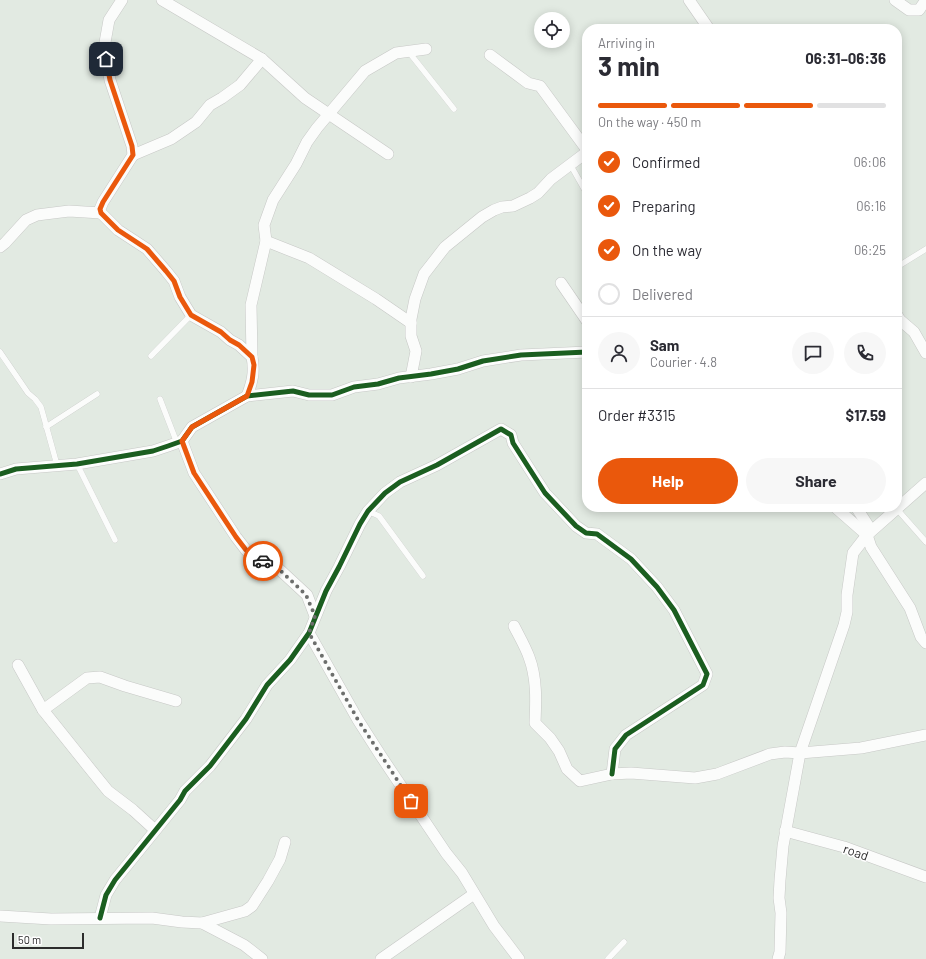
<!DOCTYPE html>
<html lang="en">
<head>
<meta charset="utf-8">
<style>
  :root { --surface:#fff; --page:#f7f7f7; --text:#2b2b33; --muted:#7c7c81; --line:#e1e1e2; --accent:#ea580c }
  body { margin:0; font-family:Barlow,sans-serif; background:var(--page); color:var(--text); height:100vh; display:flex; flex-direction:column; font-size:15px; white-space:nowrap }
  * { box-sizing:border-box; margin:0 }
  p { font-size:13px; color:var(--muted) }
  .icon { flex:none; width:22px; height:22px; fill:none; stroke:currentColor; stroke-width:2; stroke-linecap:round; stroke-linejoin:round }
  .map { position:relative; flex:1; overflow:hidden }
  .sheet { position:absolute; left:582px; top:24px; width:320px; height:488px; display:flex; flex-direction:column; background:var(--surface); border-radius:16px; box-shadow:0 2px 10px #0003 }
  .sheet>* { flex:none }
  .controls { position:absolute; left:534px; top:12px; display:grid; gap:8px }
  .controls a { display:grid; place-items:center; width:36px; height:36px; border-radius:50%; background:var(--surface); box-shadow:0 2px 10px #0003; font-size:20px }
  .scale { position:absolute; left:12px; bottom:10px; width:72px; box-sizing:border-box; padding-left:4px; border:2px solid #2c2c2c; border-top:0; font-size:11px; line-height:14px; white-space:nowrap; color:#2c2c2c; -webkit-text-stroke:3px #fff; paint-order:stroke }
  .pin { position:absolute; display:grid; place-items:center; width:34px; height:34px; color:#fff; margin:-17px; border-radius:8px; box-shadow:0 2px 6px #0006 }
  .courier { position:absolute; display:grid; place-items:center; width:40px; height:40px; margin:-20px; border:3px solid #ea580c; border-radius:50%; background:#fff; color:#222; box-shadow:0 1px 5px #0007 }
  .summary em { font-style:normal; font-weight:700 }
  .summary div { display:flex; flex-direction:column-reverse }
  .summary { display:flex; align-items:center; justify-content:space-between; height:68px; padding:0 16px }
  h1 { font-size:26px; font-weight:700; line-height:30px }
  .bar { display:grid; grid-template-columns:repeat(4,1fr); gap:6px 4px; align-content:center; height:48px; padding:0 16px }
  .bar i { height:5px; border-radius:3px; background:var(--line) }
  .bar .active { background:var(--accent) }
  .bar p { grid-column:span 4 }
  .line { display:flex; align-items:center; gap:10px; padding:0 16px; border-top:1px solid var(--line) }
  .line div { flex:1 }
  .round { display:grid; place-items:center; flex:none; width:42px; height:42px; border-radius:21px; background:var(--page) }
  ol { padding:0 16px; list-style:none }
  li { display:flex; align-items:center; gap:12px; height:44px }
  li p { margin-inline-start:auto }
  li .icon { padding:4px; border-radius:50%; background:var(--accent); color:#fff; stroke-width:4 }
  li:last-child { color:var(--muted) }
  li i { width:22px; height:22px; border:2px solid var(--line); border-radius:50% }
  .button { display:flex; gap:8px; margin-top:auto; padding:8px 16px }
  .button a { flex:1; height:46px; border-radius:24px; background:var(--accent); color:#fff; font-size:16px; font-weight:700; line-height:46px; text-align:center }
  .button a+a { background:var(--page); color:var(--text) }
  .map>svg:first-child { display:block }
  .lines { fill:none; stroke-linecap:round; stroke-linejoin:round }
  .service-casing { stroke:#c7c8c6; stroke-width:6 }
  .minor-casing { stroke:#c7c8c6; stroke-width:12 }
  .service { stroke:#fbfcfb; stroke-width:5.5 }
  .minor { stroke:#fbfcfb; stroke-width:11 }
  .cycleway-casing { stroke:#fff; stroke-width:8 }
  .cycleway { stroke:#1b5e20; stroke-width:5 }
  .done { stroke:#6c6e6c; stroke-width:4; stroke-dasharray:0 7.2 }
  .route { stroke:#ea580c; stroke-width:5 }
  .labels { text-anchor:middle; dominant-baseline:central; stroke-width:3; stroke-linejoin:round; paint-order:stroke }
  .street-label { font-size:13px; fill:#2c2c2c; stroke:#fff }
</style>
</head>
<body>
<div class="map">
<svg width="926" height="959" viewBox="0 0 926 959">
  <rect width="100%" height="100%" fill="#e2eae2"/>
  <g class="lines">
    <defs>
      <g id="service">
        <path d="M408,51L454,109"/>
        <path d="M570,164L587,194"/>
        <path d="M897,267L926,249"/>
        <path d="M0,352L28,393L35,399L41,407L57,465"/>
        <path d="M151,356L191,315"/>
        <path d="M160,399L177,443"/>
        <path d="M46,427L97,394"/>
        <path d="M77,464L115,540"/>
        <path d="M896,508L926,542"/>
        <path d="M368,511L379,516L423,576"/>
        <path d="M608,959L624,942"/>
      </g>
      <g id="minor">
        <path d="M122,0L109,20L104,48L110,80L132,146L133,155L103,202L100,209L101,213L118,230L147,249L166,271L174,281L180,297L191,315L221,332L230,340L239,345L252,357C255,372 252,383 247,396"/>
        <path d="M162,0L262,59L305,98L388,154"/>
        <path d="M689,0L709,29"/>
        <path d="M895,0L909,10H919L926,0"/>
        <path d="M490,55L528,83L540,86L587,150"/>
        <path d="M133,155L171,139L196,122L210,105L222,98L240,85L262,59"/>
        <path d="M266,241L309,258L376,299L411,323"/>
        <path d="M0,247L5,243L26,220L37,215L69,211L101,213"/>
        <path d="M561,283L587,321"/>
        <path d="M897,315L900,320L914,332L926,353"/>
        <path d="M252,357L251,305L266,241L264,225L273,200L296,164L307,142L317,128L365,71L396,53L426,49"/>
        <path d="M411,377L416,351L411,336V319L415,299L424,274L445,247L482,217L494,210L502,207L513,206L530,198L538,193L551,179L587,152"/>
        <path d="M182,441L194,473L236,537L246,550L255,557L280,570L307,595L315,616"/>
        <path d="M0,474L16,469L77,464L153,451L168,446L182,441L192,427L247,396L293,391L309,395H332L354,387L378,384L399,378L431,374L458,369L483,361L521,355L587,352"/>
        <path d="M835,507L867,535L871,547L910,608L921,637L926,643"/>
        <path d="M856,507L871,530"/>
        <path d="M514,626C519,636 525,646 529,657C537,678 536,701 535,723L550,738L559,751L567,769L580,781L612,774L631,773L695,778L717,774L770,754L785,752L800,753L861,748L926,735"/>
        <path d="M309,633L358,720L381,756L446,853L462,873L494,926L519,959"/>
        <path d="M18,665L43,710L87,765L108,791L133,810L155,830"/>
        <path d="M43,710L87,678L100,677L125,686L176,701"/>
        <path d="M785,831L844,847L926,877"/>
        <path d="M0,916L51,919L152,918L182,922L202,923L244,945L262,959"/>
        <path d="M100,918L106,895L115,880L180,800L185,791L210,766L246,719L267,685L290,660L309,633L326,591L339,567L360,524L368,511L385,493L400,482L437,465L501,429L511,435L513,443L527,465L545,493L576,526L586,533L597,534L631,559L657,587L674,610L707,674L703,685L626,735L615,749L612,774"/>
        <path d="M202,923L245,911L252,906L268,881L280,859L285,842"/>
        <path d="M381,959L474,894"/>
        <path d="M778,959L780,952L781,913L779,898L780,880L783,846L800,753L844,625L847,612V595L853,553L867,535L926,483"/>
      </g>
    </defs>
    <use href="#service" class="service-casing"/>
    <use href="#minor" class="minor-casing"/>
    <use href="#service" class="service"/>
    <use href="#minor" class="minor"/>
    <defs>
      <g id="cycleway">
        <path d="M0,474L16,469L77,464L153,451L168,446L182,441L192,427L247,396L293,391L309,395H332L354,387L378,384L399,378L431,374L458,369L483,361L521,355L587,352"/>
        <path d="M100,918L106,895L115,880L180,800L185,791L210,766L246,719L267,685L290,660L309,633L326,591L339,567L360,524L368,511L385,493L400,482L437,465L501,429L511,435L513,443L527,465L545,493L576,526L586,533L597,534L631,559L657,587L674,610L707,674L703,685L626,735L615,749L612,774"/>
      </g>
    </defs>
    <use href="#cycleway" class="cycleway-casing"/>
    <use href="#cycleway" class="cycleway"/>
  </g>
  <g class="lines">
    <path class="done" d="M263,561L280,570L306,595L315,616L309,633L358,720L411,801"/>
    <path class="route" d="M106,59L110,80L132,146L133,155L103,202L100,209L101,213L118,230L147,249L166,271L174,281L180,297L191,315L221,332L230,340L239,345L252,357L254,365L252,382L247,396L192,427L182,441L194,473L236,537L246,550L263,561"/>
  </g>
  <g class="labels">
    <g class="street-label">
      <text transform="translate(856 852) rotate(19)">road</text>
    </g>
  </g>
</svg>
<div class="controls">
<a><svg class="icon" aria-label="locate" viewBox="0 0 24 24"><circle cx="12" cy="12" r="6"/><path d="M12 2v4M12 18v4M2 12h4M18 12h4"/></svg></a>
</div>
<div class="scale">50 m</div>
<div class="pin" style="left:411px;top:801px;background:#ea580c"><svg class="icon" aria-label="bag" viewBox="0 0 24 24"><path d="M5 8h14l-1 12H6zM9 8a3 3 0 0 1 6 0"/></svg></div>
<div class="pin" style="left:106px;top:59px;background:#1f2937"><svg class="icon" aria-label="home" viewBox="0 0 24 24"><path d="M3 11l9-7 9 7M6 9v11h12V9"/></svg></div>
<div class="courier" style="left:263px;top:561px"><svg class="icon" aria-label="car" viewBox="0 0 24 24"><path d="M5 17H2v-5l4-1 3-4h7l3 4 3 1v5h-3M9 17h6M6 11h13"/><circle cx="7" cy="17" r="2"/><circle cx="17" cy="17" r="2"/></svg></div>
<section class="sheet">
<div class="summary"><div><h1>3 min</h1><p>Arriving in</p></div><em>06:31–06:36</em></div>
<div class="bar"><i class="active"></i><i class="active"></i><i class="active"></i><i></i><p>On the way · 450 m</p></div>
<ol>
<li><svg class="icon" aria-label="check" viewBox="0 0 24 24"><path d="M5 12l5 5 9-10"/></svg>Confirmed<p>06:06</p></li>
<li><svg class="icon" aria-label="check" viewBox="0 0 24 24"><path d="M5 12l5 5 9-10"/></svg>Preparing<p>06:16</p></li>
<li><svg class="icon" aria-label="check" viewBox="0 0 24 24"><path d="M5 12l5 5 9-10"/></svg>On the way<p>06:25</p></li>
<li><i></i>Delivered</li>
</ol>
<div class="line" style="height:72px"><a class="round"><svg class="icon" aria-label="person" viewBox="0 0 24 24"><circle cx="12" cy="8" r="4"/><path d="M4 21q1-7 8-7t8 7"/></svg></a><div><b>Sam</b><p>Courier · 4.8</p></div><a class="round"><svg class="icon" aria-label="chat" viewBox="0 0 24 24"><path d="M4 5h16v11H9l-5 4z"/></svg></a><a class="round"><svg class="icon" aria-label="phone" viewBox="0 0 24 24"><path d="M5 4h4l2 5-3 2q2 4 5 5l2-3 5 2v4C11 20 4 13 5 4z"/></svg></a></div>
<div class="line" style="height:52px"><div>Order #3315</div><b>$17.59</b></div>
<div class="button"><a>Help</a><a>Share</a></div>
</section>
</div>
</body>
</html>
